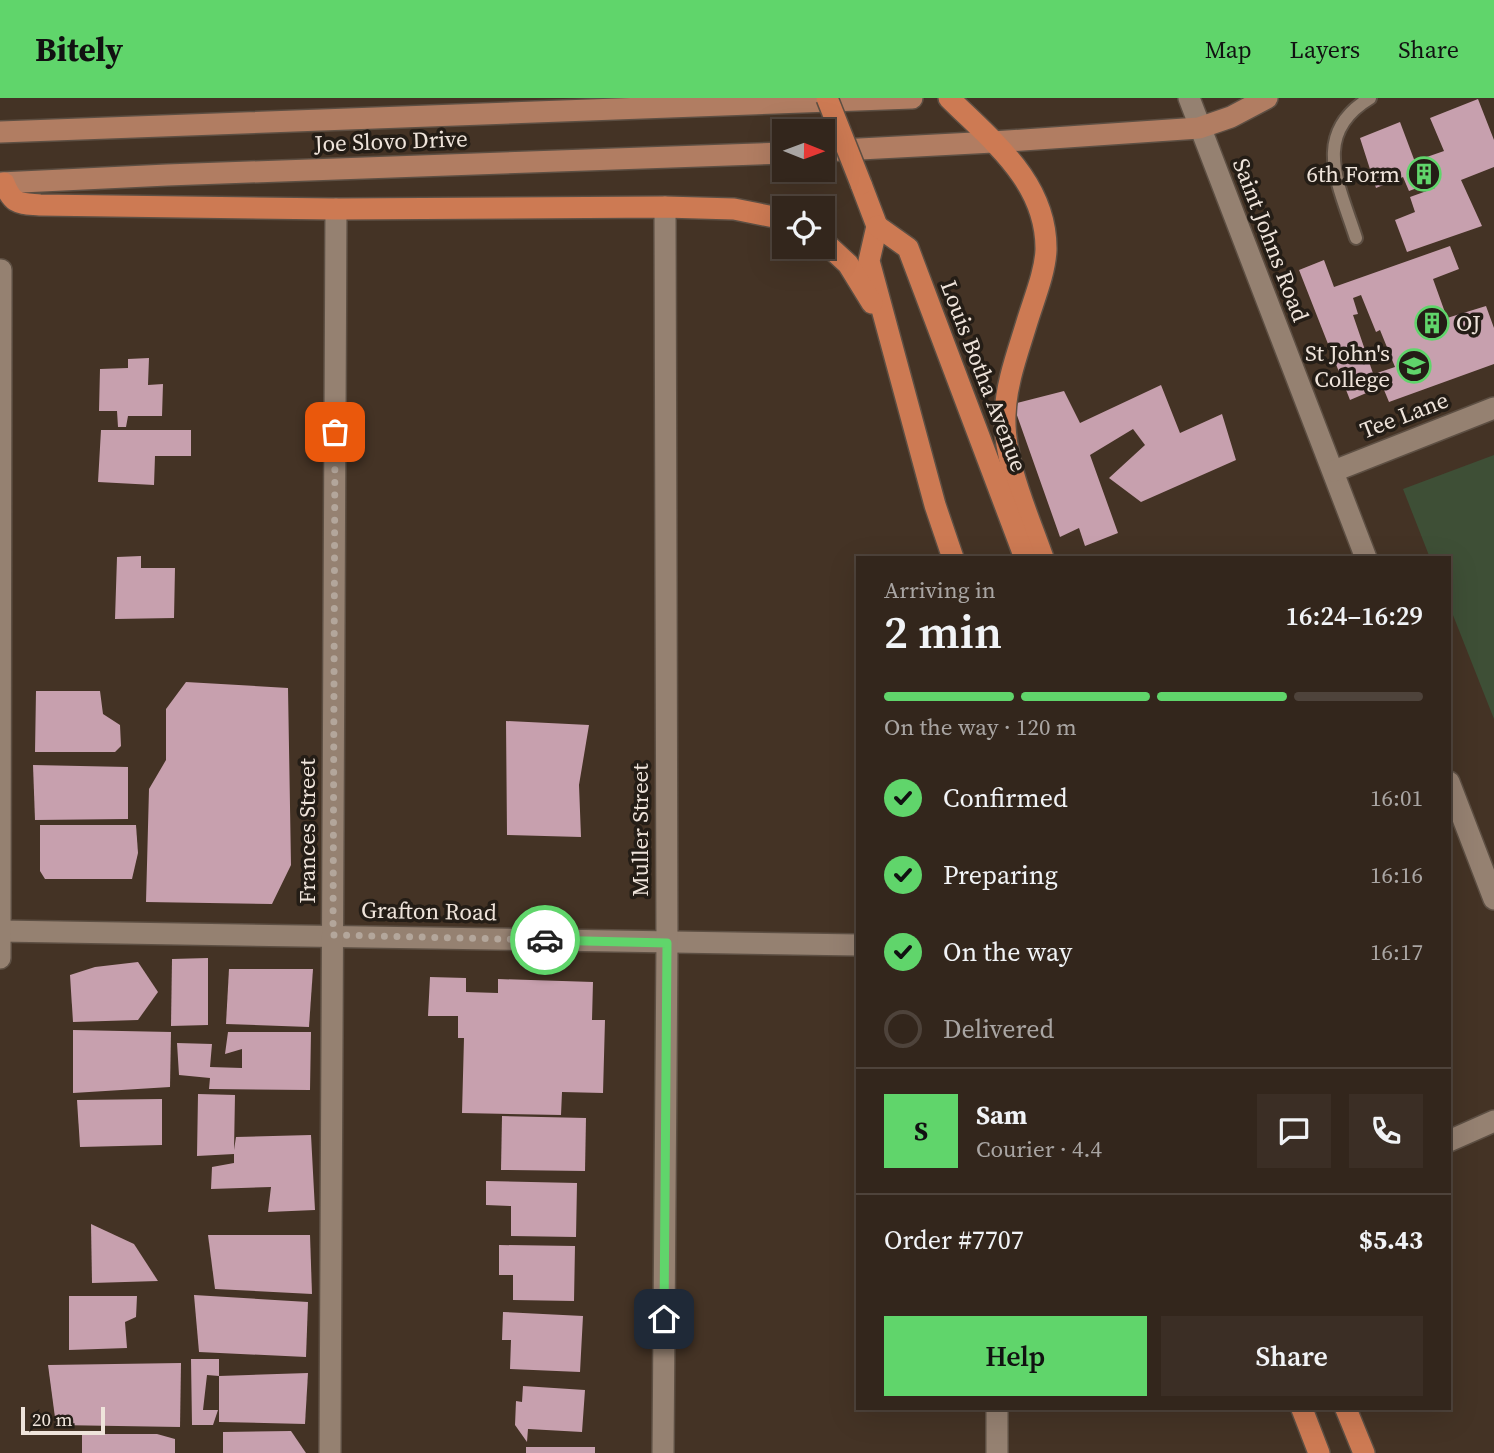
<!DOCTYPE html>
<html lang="en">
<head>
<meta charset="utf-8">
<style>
  :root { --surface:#33261c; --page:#3b2e25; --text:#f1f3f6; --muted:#a9a5a3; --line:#4e433b; --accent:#60d56b }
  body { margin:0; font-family:"Source Serif 4",serif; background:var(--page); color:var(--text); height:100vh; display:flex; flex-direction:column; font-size:26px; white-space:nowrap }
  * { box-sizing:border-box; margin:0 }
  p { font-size:23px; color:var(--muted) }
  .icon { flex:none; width:38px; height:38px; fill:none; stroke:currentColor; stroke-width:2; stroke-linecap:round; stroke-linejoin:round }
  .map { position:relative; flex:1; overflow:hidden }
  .details { position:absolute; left:856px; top:458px; width:595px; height:854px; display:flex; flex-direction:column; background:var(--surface); border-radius:0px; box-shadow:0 7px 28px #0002,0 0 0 2px var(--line) }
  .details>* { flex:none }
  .needle { width:46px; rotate:91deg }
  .fabs { position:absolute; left:772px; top:21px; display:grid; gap:14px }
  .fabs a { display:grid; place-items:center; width:63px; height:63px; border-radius:0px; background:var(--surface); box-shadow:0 7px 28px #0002,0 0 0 2px var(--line); font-size:35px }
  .scale { position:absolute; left:21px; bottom:18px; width:84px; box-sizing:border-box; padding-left:7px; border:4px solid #efe4db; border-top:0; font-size:19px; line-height:24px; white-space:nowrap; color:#efe4db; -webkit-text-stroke:5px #241d16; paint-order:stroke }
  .pin { position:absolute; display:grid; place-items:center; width:60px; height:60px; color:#fff; margin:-30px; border-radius:14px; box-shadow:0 4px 10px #0006 }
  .courier { position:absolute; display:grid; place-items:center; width:70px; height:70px; margin:-35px; border:5px solid #60d56b; border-radius:50%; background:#fff; color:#222; box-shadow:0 2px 9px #0007 }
  .headline em { font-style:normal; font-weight:600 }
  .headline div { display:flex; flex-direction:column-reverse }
  .headline { display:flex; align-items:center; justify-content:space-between; height:119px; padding:0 28px }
  h1 { font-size:46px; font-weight:600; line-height:52px }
  .bar { display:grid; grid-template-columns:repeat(4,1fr); gap:10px 7px; align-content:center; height:84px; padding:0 28px }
  .bar i { height:9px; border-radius:5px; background:var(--line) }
  .bar .current { background:var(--accent) }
  .bar p { grid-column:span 4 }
  .line { display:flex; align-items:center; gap:18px; padding:0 28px; border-top:2px solid var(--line) }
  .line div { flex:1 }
  .round { display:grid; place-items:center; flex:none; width:74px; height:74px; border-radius:0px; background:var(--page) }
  ol { padding:0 28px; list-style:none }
  li { display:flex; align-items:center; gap:21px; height:77px }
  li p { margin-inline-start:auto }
  li .icon { padding:7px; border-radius:50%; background:var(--accent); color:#111; stroke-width:4 }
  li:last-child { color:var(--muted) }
  li i { width:38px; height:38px; border:4px solid var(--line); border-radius:50% }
  .cta { display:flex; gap:14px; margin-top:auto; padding:14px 28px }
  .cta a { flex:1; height:80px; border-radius:0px; background:var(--accent); color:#111; font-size:28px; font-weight:600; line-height:80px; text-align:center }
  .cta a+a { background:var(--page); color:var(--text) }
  header { display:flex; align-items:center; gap:42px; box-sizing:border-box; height:98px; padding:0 35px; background:var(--accent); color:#111 }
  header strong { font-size:33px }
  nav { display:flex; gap:38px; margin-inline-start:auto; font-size:24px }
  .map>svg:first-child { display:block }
  .green { fill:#3e4f36 }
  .building { fill:#c7a0ae }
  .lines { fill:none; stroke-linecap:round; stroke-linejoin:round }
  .lane-casing { stroke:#5d4f43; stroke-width:16 }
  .street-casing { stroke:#5d4f43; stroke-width:24 }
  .secondary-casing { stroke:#5d4f43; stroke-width:24 }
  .primary-casing { stroke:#5d4f43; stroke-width:24 }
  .lane { stroke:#958171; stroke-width:12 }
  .street { stroke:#958171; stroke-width:21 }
  .secondary { stroke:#b17d62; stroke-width:21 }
  .primary { stroke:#cd7a53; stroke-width:21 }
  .primary-bridge-casing { stroke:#5d4f43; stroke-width:24; stroke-linecap:butt }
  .primary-bridge { stroke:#cd7a53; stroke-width:21 }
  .done { stroke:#b3a69b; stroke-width:7; stroke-dasharray:0 12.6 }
  .route { stroke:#60d56b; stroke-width:9 }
  .labels { text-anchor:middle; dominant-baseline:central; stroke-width:7; stroke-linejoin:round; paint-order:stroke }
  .street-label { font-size:23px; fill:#efe4db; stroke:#241d16 }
  .poi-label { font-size:23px; fill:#efe4db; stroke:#241d16; text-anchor:end }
</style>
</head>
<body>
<header>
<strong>Bitely</strong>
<nav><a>Map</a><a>Layers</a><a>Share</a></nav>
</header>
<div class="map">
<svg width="1494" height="1355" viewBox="0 0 1494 1355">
  <rect width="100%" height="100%" fill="#443325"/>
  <path class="green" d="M1494,357V621L1449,507V460H1430L1403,391Z"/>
  <g class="building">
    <path d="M1478,1L1494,42V69L1461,82L1482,128L1407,154L1395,122L1415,114L1410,99L1435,90L1433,84L1409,93L1403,79L1376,90L1360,40L1400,24L1418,72L1425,70L1421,61L1444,53L1430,20Z"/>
    <path d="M1450,148L1459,171L1433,181L1447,220L1486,208L1494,230V266L1389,304L1377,275L1395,269L1380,232L1376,234L1361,197L1353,200L1358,216L1353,217L1378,290L1350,302L1299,172L1324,162L1334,189Z"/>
    <path d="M149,260L148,287L163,286L162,318H128L126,329H118L117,313H99L100,271L128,270V261Z"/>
    <path d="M1161,287L1180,335L1222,316L1236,362L1141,404L1109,380L1145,347L1133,331L1090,357L1118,435L1085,448L1079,430L1060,439L1013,306L1064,293L1080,325Z"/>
    <path d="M101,332H191V358H155L154,387L98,384Z"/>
    <path d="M141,458V470H175L174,520L115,521L117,459Z"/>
    <path d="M186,584L288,590L291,767L272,806L146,804L149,691L166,662V611Z"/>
    <path d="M36,593H100L103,616L120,627L121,648L115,654H35Z"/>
    <path d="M506,623L589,627L579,687L581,739L507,737Z"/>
    <path d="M33,667L128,669V721L35,722Z"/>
    <path d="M40,727H136L138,755L132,781H45L40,773Z"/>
    <path d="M208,860V927L171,928L172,861Z"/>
    <path d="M138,864L158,894L138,922L73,924L70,877L95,869Z"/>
    <path d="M229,871H313L309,929L226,926Z"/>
    <path d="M430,879L466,880V894L498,895V881L593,884L592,922H605L603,995L562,994L561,1017L462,1015L464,940H458V918H428Z"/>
    <path d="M73,932L171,934L170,989L73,995Z"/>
    <path d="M228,934H311L310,992L209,991L210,980L179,977L177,945L212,946L210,969L242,970V951L225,956Z"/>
    <path d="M198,996L235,997L234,1052L236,1039L311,1037L315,1112L268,1114L271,1089L211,1091L212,1069L234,1065V1056L197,1058Z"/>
    <path d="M162,1001V1047L80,1049L77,1002Z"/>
    <path d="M502,1018L586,1020L585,1073L501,1072Z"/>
    <path d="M486,1083L577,1085L576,1139L511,1138V1108L486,1107Z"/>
    <path d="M91,1126L134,1146L158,1183L92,1185Z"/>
    <path d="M208,1137H310L312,1196L215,1191Z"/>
    <path d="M499,1147L575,1148L574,1203L513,1202V1177H499Z"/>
    <path d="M194,1197L308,1204L306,1259L199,1254Z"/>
    <path d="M69,1198H137L136,1219L125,1224L127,1250L69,1252Z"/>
    <path d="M503,1214L583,1218L580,1274L510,1271L511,1242H502Z"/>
    <path d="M191,1261H219V1278L207,1277L203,1312H218L213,1327H192Z"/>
    <path d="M181,1265L180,1329L56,1327L48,1267Z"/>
    <path d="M308,1275L305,1326L219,1324V1278Z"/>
    <path d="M523,1288L585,1292L582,1334L528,1331L527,1344L515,1327L516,1303L522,1304Z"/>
    <path d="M291,1333L306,1355H223V1334Z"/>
    <path d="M82,1336H157L175,1341V1355H82Z"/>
    <rect x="526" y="1349" width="69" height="6"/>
  </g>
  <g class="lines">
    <defs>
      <path id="lane" d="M1356,140C1339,87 1310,36 1370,0"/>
      <g id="street">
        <path d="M1189,0L1366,460"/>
        <path d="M1334,373L1494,310"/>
        <path d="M1449,684L1494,801"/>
        <path d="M0,833L858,847"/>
        <path d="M0,860L1,172"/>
        <path d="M1449,1043L1494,1023"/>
        <path d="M330,1355L336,111"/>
        <path d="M663,1355L667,845L665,109"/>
        <path d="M997,1355V1311"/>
      </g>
      <g id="secondary">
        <path d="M0,34C304,24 608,13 912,0"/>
        <path d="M822,53L993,44L1199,30L1231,19L1267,0"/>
        <path d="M0,85L167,77L784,55"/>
      </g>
      <g id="primary">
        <path d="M949,0C992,43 1047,84 1046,152C1045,175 1034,201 1027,224C1018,254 1006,285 1005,317C1003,363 1028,417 1043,460"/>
        <path d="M4,85C13,107 18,105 40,107L336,111L665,109L734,111L784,121"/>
        <path d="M861,86L877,128L869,163L935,407L953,460"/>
        <path d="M877,128L908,150L1025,460"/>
        <path d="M822,142L848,166L872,205"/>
        <path d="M1302,1311L1319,1355"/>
        <path d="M1346,1311L1364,1355"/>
      </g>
    </defs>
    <use href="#lane" class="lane-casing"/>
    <use href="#street" class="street-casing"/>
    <use href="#secondary" class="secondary-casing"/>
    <use href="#primary" class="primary-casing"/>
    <use href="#lane" class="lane"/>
    <use href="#street" class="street"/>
    <use href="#secondary" class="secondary"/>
    <use href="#primary" class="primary"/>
    <defs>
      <path id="primary-bridge" d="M827,0L861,86"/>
    </defs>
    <use href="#primary-bridge" class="primary-bridge-casing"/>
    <use href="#primary-bridge" class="primary-bridge"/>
  </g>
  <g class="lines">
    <path class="done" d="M335,334L333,837L545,842"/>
    <path class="route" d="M545,842L667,845L664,1221"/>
  </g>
  <defs>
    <symbol id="building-ring" viewBox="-11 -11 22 22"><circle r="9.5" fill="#241d16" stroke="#60d56b" stroke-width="1.5"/><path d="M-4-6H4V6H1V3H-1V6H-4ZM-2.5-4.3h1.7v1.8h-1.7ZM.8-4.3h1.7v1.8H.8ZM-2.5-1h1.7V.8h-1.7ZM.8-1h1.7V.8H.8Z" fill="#60d56b"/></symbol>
    <symbol id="school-ring" viewBox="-11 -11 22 22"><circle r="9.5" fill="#241d16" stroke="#60d56b" stroke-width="1.5"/><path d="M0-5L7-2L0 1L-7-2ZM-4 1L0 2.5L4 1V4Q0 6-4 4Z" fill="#60d56b"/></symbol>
  </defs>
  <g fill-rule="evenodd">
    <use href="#building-ring" x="1405" y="57" width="38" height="38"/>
    <use href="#building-ring" x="1413" y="206" width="38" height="38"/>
    <use href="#school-ring" x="1395" y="249" width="38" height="38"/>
  </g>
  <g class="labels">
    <g class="street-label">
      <text transform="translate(391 43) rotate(-2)">Joe Slovo Drive</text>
      <text transform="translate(1271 142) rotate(69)">Saint Johns Road</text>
      <text transform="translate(984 278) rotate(69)">Louis Botha Avenue</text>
      <text transform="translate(1404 317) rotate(-21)">Tee Lane</text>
      <text transform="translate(640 732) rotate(-90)">Muller Street</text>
      <text transform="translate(307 733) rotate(-90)">Frances Street</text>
      <text transform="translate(429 813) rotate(1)">Grafton Road</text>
    </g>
    <g class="poi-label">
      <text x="1400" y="76">6th Form</text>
      <text x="1456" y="225" text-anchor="start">OJ</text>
      <text x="1390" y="255">St John's<tspan x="1390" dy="26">College</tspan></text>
    </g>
  </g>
</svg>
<div class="fabs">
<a><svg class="needle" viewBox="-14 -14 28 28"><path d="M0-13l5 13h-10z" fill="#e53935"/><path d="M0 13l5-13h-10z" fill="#a9a5a3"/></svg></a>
<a><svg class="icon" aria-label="locate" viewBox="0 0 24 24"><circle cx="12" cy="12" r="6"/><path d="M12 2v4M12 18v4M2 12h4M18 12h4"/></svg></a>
</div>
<div class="scale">20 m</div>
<div class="pin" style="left:335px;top:334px;background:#ea580c"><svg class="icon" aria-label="bag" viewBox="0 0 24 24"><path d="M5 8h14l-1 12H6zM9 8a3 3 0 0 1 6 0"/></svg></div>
<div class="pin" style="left:664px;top:1221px;background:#1f2937"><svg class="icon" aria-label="home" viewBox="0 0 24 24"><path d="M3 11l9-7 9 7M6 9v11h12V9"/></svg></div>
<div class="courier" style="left:545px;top:842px"><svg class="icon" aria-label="car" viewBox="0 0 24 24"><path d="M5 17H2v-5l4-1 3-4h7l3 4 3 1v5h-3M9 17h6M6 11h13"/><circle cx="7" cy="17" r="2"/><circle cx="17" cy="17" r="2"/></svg></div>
<section class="details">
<div class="headline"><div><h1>2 min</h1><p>Arriving in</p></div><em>16:24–16:29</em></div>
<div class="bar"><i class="current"></i><i class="current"></i><i class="current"></i><i></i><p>On the way · 120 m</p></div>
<ol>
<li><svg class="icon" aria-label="check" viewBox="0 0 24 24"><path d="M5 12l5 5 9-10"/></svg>Confirmed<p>16:01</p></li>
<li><svg class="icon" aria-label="check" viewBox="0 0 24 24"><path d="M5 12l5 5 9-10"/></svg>Preparing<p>16:16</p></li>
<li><svg class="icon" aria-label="check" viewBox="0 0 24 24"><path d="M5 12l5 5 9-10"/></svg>On the way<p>16:17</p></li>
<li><i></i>Delivered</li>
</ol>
<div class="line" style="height:126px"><b class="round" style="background:var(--accent);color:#111">S</b><div><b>Sam</b><p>Courier · 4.4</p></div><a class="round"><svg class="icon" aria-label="chat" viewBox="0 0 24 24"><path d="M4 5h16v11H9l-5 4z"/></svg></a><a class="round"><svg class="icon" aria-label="phone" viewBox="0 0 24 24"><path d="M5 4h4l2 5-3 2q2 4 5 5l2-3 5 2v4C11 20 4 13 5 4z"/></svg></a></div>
<div class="line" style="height:91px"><div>Order #7707</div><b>$5.43</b></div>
<div class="cta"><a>Help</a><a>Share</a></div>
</section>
</div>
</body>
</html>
